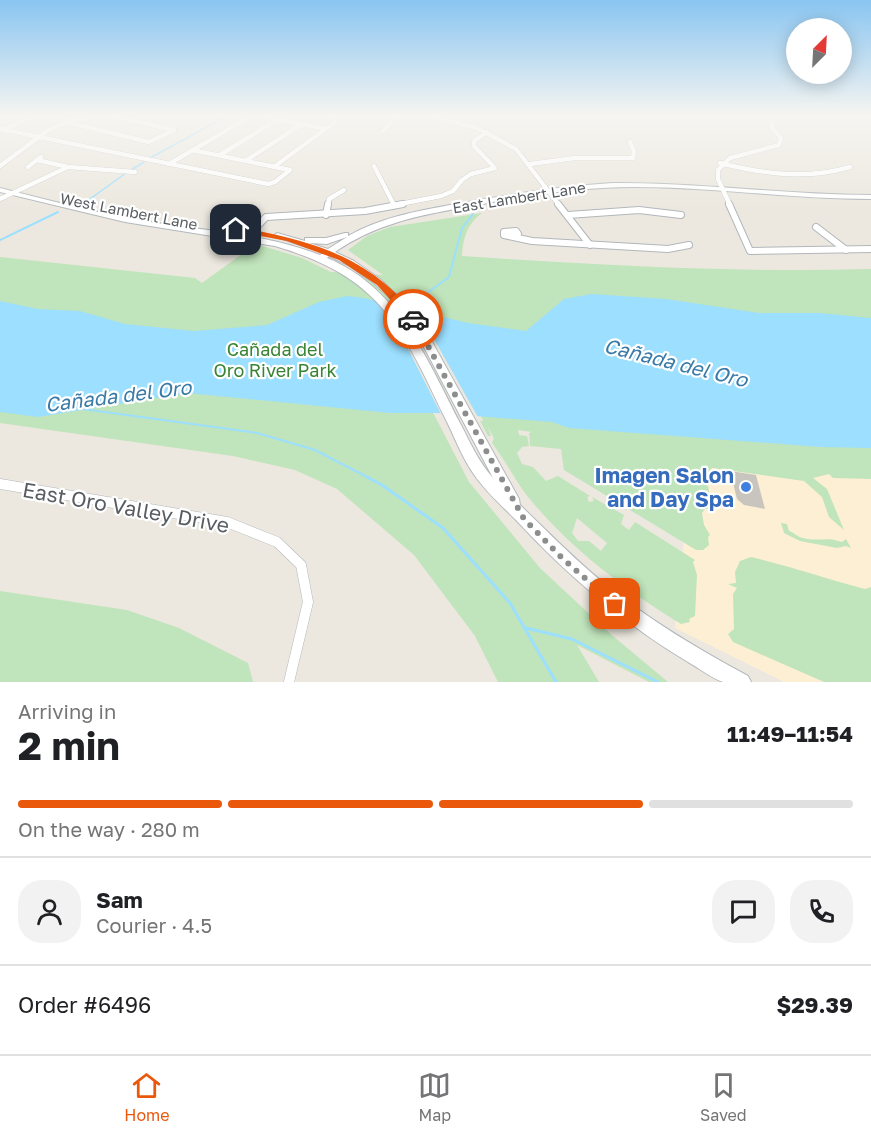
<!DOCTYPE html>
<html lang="en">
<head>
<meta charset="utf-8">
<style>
  :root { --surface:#fff; --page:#f2f2f2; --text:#202124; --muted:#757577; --line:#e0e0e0; --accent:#ea580c }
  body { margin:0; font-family:"Golos Text",sans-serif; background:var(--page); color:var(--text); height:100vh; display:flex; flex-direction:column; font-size:22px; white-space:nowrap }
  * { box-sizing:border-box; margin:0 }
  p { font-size:20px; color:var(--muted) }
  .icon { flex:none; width:33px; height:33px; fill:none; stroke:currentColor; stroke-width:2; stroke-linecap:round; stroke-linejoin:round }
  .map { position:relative; height:682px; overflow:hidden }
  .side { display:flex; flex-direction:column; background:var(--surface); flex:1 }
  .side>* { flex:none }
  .needle { width:39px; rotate:24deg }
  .fabs { position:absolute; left:786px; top:18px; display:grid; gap:12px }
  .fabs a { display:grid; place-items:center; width:66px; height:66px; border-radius:50%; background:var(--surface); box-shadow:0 3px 15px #0003; font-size:30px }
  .pin { position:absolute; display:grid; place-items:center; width:51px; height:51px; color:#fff; margin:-26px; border-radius:12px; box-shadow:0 3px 9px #0006 }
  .courier { position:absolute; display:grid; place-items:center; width:60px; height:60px; margin:-30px; border:4px solid #ea580c; border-radius:50%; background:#fff; color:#222; box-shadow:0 2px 8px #0007 }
  .summary em { font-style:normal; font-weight:700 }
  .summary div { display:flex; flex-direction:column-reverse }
  .summary { display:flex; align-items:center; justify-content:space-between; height:102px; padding:0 18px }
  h1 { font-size:39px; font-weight:700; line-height:45px }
  .bar { display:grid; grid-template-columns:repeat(4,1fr); gap:9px 6px; align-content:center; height:72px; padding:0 18px }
  .bar i { height:8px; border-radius:4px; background:var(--line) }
  .bar .active { background:var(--accent) }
  .bar p { grid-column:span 4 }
  .line { display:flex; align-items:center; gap:15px; padding:0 18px; border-top:2px solid var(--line) }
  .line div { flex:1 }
  .round { display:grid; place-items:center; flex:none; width:63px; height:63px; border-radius:24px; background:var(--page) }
  .dock { display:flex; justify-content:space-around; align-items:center; height:84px; border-top:2px solid var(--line); background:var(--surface); font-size:16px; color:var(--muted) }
  .dock a { display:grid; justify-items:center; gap:3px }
  .dock .active { color:var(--accent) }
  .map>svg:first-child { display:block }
  .commercial { fill:#fdefd3 }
  .green { fill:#c0e4bb; fill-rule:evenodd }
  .water { fill:#9cdfff }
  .pier { fill:#ece8df }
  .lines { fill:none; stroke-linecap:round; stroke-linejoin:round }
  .stream-far2 { stroke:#9cdfff; stroke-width:1.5 }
  .stream-far1 { stroke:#9cdfff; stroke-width:2 }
  .stream { stroke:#9cdfff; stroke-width:3 }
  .building { fill:#c8c5bf }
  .street-far2-casing { stroke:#b2b7bb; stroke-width:5 }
  .street-far1-casing { stroke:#b2b7bb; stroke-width:8 }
  .street-casing { stroke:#b2b7bb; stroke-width:11 }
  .secondary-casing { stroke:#b3b8bd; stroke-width:2 }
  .street-far2 { stroke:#fff; stroke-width:4.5 }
  .street-far1 { stroke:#fff; stroke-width:6 }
  .street { stroke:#fff; stroke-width:10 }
  .secondary { fill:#fff; fill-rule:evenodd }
  .route { fill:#ea580c }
  .done { stroke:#8c8e8d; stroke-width:6; stroke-dasharray:0 10.8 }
  .shop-dot { fill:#3f7fe0; stroke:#fff; stroke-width:2 }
  .labels { text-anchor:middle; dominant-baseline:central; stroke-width:4.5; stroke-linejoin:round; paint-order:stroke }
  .far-street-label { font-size:15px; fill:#585d61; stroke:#fff }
  .park-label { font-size:18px; fill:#398434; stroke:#fff }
  .water-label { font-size:20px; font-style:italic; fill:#397aa7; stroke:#fff }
  .near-shop-label { font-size:21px; font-weight:bold; fill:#366cbe; stroke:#fff; text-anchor:end }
  .near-street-label { font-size:21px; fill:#585d61; stroke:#fff }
</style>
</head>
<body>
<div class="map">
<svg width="871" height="682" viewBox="0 0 871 682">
  <rect width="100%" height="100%" fill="#ece8df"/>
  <path class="commercial" d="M692,458L871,472V682H784L675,628Z"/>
  <g class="green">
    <path d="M482,213C467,224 463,238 462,256C597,265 733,273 871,269V479L833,478L829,474L813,478L827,489L844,530L829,517L822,497L804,481L712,468L706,474L712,480H707L712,509H705L702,513L704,525L710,535L708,537L709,545L703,550H696L564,470L561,449L530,446L529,433L532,432L518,430L519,435L527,436L529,446L522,447L517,453L522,464L533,467L546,481L558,476L590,496L587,497L589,502L594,501L592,497L624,515L621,524L629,530L635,522L695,560L693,562L697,575L695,616L689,619L690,622L681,624C625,590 570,548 528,497C515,480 505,460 492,443L494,438L488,427L491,436H488L480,421H483L478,408L411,370L469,482L540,568L613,636L668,682H649L577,645L599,682H498L475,636L414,555L337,489L295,470L233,456L0,423V257L195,278L202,283L242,254L232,245L251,247L256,244L302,258L331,272L383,275L348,250L367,236L390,227ZM577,518L607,543L601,551L589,541H578L572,533Z"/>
    <path d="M781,523L787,524L789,531C795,533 797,537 803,538C818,542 826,536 842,542L846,539L851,548L846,546L837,548L800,541L784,533Z"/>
    <path d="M751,557C790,566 827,579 865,589L871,587V682H824L733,642L728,634L734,629L733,594L737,588L728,584L736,583L735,572L740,561Z"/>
    <path d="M0,591L127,610L179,628L248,663L253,682H0Z"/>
  </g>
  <path class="water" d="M592,294L666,299L759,313H820L871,318V448L821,447L569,428L552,422L436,413H390L187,393L38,417L0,412V301L38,309L80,311L125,324L194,331L267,325L319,302L347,296L364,298L468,323L526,331L564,299Z"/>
  <path class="pier" d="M372,297L412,307L430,332L479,419L442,416L402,337L388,314Z"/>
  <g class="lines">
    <g class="stream-far2">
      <path d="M150,158L229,115"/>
      <path d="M131,170L144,162"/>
      <path d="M90,199L126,173"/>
    </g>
    <g class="stream-far1">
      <path d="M0,240L58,212"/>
      <path d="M429,314L423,309L420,298L449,277L462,228L473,214"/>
      <path d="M83,409L257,433L315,450L369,478"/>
    </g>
    <g class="stream">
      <path d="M367,477L382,485L443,528L510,603L556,682"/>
      <path d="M526,628L572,639L658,682"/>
    </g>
  </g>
  <path class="building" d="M730,471L756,475L765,509L744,505L737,499Z"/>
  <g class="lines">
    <defs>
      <g id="street-far2">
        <path d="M108,115L174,130"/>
        <path d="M182,115L197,117L206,115"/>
        <path d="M257,115L326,129"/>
        <path d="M425,115L477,128L516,149L559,205"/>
        <path d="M0,116L4,115"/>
        <path d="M536,117L538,115"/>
        <path d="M71,121L101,115"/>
        <path d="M66,122L149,142L174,130"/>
        <path d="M0,129L268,184L275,182L290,170L192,150"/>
        <path d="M4,130L34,115"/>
        <path d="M383,131L398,115"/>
        <path d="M220,155L278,119"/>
        <path d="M247,160L302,124"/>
        <path d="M720,163C764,174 806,180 850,167"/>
        <path d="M169,164L253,115"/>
        <path d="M530,164L575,158H633L634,151L630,142"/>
        <path d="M0,166L47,131L66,122L65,115"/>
        <path d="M275,166L334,123L335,118L328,115"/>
        <path d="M374,166L394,205"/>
        <path d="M28,167L37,160"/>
        <path d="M68,167L135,172"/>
        <path d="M0,199L68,167L37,160L41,157"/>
        <path d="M328,205L329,199L344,190"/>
        <path d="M395,205L441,196L453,191L462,180L471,174L495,168L474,146V141L487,132"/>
        <path d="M730,205L718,179V170L730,158L779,145L781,138L772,128L771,115"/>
      </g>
      <g id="street-far1">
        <path d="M558,204L590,245"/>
        <path d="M729,204L750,251L871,249"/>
        <path d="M326,215L328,204"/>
        <path d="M568,215L639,210L681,215"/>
        <path d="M816,227L846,250"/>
        <path d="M252,232L266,217L365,211L403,204"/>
        <path d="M516,237L518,234L516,231L504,232V235L532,241L668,249L689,245"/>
      </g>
      <path id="street" d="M0,484L227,522L277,542L301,565L308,602L289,682"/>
      <path id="secondary" d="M613,183C699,182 785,195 871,195V199C792,199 713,187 634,187C578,187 522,196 467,207C420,215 375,224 335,252L354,261L380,279L402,300L425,329L519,499L520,505C548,532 575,560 605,584C649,620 698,649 748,676L751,682C743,682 731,682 723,682C711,678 699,668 688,662C623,623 567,575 516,520C501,505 485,491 473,473C461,456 454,435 444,416C400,324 380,277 275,246L125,222L0,192V188C48,200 95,213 144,221C203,231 264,233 320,255L323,253L316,250L273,236L277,233L305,241V238H326L345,233H348V236C383,216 423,210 462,203C512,194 562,186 613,183ZM347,237L328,249L309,243L327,244ZM329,256L348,265L374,283L396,304L417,334L493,478C478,461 470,442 460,423C427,359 398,287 327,258Z"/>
    </defs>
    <use href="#street-far2" class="street-far2-casing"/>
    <use href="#street-far1" class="street-far1-casing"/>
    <use href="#street" class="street-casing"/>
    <use href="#secondary" class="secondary-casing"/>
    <use href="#street-far2" class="street-far2"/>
    <use href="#street-far1" class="street-far1"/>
    <use href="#street" class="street"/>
    <use href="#secondary" class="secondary"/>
  </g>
  <linearGradient id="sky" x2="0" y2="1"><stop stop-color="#89c5f1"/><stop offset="0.55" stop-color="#f6f5f1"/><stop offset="1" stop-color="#f6f5f1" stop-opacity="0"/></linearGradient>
  <rect width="871" height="210" fill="url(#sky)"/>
  <path class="route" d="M236,227C309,240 372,256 418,319L416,321H410L377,285L339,260L287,241L234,231V228Z"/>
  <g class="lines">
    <path class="done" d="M413,319L524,519L563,559L615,604"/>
  </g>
  <circle class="shop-dot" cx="746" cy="487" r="6"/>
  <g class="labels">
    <g class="far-street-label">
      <text transform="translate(519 197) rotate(-9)">East Lambert Lane</text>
      <text transform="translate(129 211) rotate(11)">West Lambert Lane</text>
    </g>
    <g class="park-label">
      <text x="275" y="349">Cañada del<tspan x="275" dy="21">Oro River Park</tspan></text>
    </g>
    <g class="water-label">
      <text transform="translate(676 362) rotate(14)">Cañada del Oro</text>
      <text transform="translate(118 395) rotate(-7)">Cañada del Oro</text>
    </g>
    <g class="near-shop-label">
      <text x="734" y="475">Imagen Salon<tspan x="734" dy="24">and Day Spa</tspan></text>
    </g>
    <g class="near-street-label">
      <text transform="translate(126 507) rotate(10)">East Oro Valley Drive</text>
    </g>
  </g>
</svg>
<div class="fabs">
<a><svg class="needle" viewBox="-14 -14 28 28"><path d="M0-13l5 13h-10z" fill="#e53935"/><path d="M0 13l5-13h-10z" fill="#757577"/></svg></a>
</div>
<div class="pin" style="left:615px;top:604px;background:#ea580c"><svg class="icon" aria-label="bag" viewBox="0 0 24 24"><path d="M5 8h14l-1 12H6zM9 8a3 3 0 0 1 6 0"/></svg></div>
<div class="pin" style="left:236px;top:230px;background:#1f2937"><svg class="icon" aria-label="home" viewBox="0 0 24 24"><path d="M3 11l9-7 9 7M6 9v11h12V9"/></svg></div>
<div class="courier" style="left:413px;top:319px"><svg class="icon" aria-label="car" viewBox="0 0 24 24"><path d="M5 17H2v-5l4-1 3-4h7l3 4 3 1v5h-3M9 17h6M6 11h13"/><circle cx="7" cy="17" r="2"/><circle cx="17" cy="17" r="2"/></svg></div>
</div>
<section class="side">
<div class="summary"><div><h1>2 min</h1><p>Arriving in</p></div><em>11:49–11:54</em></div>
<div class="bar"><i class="active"></i><i class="active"></i><i class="active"></i><i></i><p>On the way · 280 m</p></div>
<div class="line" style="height:108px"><a class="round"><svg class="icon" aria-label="person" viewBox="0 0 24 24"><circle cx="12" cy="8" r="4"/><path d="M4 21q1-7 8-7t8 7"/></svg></a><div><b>Sam</b><p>Courier · 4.5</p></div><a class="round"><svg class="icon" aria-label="chat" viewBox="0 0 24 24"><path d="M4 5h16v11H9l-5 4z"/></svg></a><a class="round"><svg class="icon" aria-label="phone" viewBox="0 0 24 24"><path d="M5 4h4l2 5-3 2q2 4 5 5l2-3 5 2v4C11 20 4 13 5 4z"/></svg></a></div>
<div class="line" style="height:78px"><div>Order #6496</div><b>$29.39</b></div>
</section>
<nav class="dock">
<a class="active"><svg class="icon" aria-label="home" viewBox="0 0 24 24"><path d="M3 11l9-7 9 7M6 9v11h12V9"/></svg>Home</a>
<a><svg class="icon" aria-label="map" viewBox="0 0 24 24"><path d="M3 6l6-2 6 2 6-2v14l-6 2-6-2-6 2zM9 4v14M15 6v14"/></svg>Map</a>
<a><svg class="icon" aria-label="saved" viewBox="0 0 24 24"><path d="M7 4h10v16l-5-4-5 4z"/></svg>Saved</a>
</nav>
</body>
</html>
